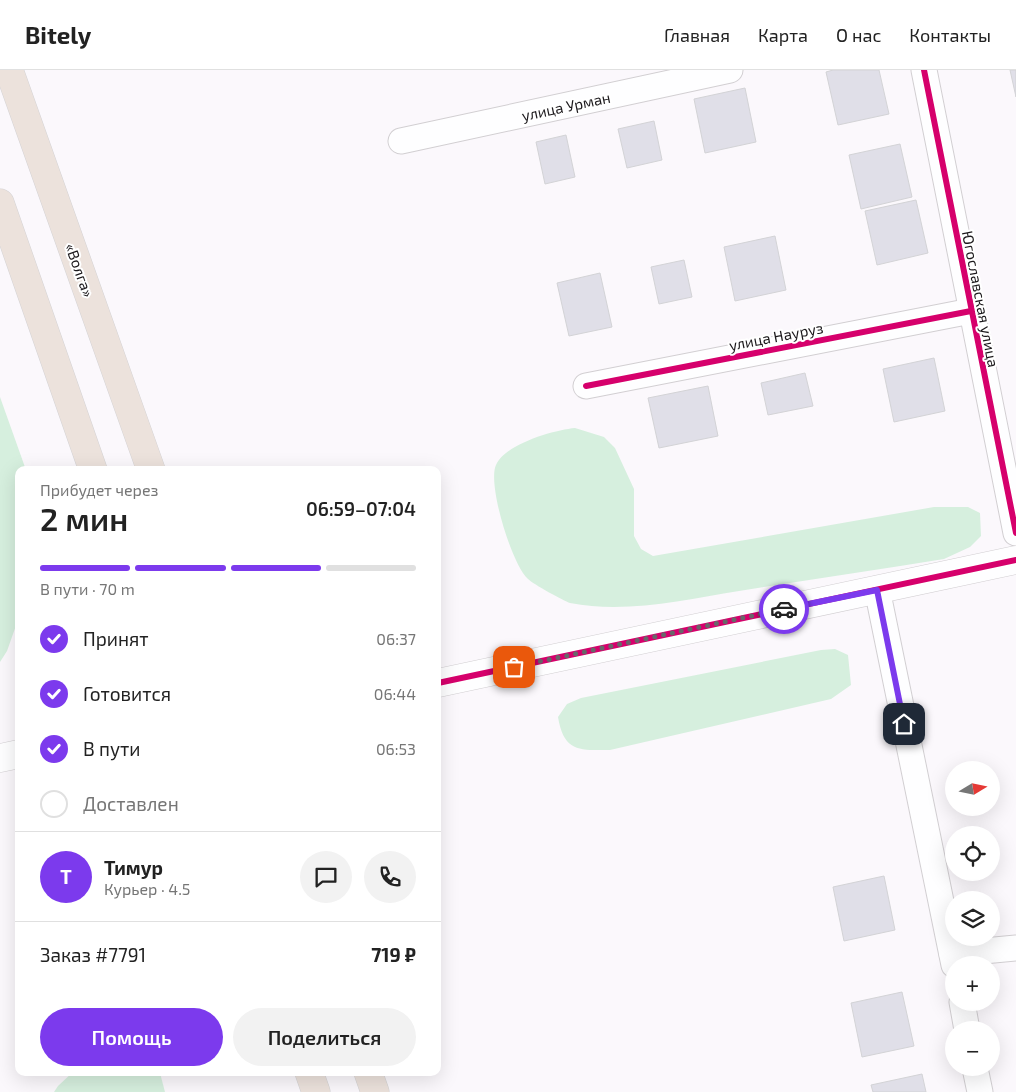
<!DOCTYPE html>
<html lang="ru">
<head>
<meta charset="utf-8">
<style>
  :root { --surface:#fff; --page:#f2f2f2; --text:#222; --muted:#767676; --line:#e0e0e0; --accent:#7c3aed }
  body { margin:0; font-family:"Exo 2",sans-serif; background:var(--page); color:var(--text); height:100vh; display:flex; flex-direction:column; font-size:19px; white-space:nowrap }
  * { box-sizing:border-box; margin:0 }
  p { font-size:16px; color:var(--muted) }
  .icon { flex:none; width:28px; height:28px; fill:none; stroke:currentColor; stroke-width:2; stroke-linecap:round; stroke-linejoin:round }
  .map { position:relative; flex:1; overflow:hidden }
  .drawer { position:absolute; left:15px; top:396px; width:426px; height:610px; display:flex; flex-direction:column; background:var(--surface); border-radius:10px; box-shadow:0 5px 20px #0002 }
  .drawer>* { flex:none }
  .needle { width:32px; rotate:80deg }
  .fabs { position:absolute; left:945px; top:691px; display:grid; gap:10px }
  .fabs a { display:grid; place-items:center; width:55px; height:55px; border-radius:50%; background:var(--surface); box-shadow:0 5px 20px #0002; font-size:25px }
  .pin { position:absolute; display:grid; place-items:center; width:42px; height:42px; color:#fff; margin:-21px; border-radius:10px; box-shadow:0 2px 8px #0006 }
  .courier { position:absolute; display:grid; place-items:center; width:50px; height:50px; margin:-25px; border:4px solid #7c3aed; border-radius:50%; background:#fff; color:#222; box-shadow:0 1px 6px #0007 }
  .summary em { font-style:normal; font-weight:600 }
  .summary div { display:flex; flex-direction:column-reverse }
  .summary { display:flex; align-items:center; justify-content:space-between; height:85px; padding:0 25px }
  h1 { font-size:32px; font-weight:600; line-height:38px }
  .bar { display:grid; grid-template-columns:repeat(4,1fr); gap:8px 5px; align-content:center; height:60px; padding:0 25px }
  .bar i { height:6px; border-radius:4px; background:var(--line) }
  .bar .on { background:var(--accent) }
  .bar p { grid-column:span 4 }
  .line { display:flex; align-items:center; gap:12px; padding:0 25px; border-top:1px solid var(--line) }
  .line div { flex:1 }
  .round { display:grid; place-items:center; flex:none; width:52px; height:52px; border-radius:26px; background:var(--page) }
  ol { padding:0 25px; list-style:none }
  li { display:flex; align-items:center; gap:15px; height:55px }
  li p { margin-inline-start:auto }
  li .icon { padding:5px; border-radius:50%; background:var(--accent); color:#fff; stroke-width:4 }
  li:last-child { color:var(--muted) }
  li i { width:28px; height:28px; border:2px solid var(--line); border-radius:50% }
  .button { display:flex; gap:10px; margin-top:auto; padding:10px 25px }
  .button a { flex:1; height:58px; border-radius:30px; background:var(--accent); color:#fff; font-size:20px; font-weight:600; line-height:58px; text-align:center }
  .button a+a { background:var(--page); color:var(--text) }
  header { display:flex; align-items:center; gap:30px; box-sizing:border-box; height:70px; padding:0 25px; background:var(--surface); border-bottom:1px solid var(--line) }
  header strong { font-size:24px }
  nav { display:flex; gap:28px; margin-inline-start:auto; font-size:18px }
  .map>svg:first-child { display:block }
  .green { fill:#d6efde }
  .building { fill:#e0dfe8; stroke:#d3d3d6 }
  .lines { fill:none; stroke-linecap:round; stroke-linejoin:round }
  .minor-casing { stroke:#d2cfd2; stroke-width:27 }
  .tertiary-casing { stroke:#d2cfd2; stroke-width:29 }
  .secondary-casing { stroke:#d2cfd2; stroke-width:29 }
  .trunk-casing { stroke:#d4d3d5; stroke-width:29 }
  .minor { stroke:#fefeff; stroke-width:25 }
  .tertiary { stroke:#fefeff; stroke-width:28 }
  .secondary { stroke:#fefeff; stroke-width:28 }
  .trunk { stroke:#ece2dc; stroke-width:28 }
  .cycleway-casing { stroke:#fff; stroke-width:9 }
  .cycleway { stroke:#d6006c; stroke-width:6 }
  .done { stroke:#69666a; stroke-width:5; stroke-dasharray:0 9 }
  .route { stroke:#7c3aed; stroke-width:6 }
  .labels { text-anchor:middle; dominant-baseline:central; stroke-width:4; stroke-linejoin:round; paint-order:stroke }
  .street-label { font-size:15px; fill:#1b181b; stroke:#fff }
</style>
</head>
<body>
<header>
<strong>Bitely</strong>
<nav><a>Главная</a><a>Карта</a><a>О нас</a><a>Контакты</a></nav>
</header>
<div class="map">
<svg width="1016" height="1022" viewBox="0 0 1016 1022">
  <rect width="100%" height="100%" fill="#fbf8fc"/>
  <g class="green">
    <path d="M0,327L26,400H19V547L7,581L0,592Z"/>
    <path d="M575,358L604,367L615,378L634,419V466L641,479L653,486L934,437H968L980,443L981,466L970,477L944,489C876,500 807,510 739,521C684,530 625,544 570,533C564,531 533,514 528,509C512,495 487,414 496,395C505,374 554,360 575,358Z"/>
    <path d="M835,579L848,585L851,615L831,629L610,680C580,680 564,683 558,647L567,634L581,628L821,580Z"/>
    <path d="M73,1002L160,1003L165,1022H54L58,1016Z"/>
  </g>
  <g class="building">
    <path d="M833,0H879L889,44L838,55L826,2Z"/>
    <path d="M1010,0H1016V27Z"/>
    <path d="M745,18L756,72L705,83L694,29Z"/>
    <path d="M654,51L662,90L627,98L618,59Z"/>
    <path d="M566,65L575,107L545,114L536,72Z"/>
    <path d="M900,74L912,127L861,139L849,85Z"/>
    <path d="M916,130L928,183L877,195L865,141Z"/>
    <path d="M775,166L786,220L735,231L724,177Z"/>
    <path d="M684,190L692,227L659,234L651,197Z"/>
    <path d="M600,203L612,257L569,266L557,213Z"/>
    <path d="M934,288L945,341L894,352L883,299Z"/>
    <path d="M805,303L813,336L768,345L761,313Z"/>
    <path d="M708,316L718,366L659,378L648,328Z"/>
    <path d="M884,806L895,860L844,871L833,817Z"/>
    <path d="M902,922L914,976L862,987L851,933Z"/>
    <path d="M922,1004L926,1022H873L871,1015Z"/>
  </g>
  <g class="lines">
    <defs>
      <g id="minor">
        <path d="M924,0L1016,463"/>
        <path d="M401,71L730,0"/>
        <path d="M586,316L971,241"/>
        <path d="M877,519L954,895"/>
        <path d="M952,884L1016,878"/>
        <path d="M962,932L967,960"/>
        <path d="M975,998L980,1022"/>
      </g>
      <path id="tertiary" d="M438,613L1016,490"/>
      <path id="secondary" d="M0,688L19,684"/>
      <g id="trunk">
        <path d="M9,0L151,400"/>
        <path d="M0,133L93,400"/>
        <path d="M309,1002L316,1022"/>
        <path d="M368,1002L375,1022"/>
      </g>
    </defs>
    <use href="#minor" class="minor-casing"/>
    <use href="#tertiary" class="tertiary-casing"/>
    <use href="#secondary" class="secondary-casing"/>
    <use href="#trunk" class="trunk-casing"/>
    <use href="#minor" class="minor"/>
    <use href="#tertiary" class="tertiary"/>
    <use href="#secondary" class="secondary"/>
    <use href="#trunk" class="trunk"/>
    <defs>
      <g id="cycleway">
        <path d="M924,0L1016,463"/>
        <path d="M586,316L971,241"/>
        <path d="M438,613L1016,490"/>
      </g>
    </defs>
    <use href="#cycleway" class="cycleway-casing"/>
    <use href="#cycleway" class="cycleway"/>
  </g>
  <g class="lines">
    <path class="done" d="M514,597L784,539"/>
    <path class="route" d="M784,539L877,520L904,654"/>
  </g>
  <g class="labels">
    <g class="street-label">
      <text transform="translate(566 36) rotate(-12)">улица Урман</text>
      <text transform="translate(80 200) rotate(70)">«Волга»</text>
      <text transform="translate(981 229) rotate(79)">Югославская улица</text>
      <text transform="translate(776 266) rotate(-11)">улица Науруз</text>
    </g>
  </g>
</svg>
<div class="fabs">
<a><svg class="needle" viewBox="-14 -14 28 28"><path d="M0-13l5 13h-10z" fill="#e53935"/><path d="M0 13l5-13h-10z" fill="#767676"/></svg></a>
<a><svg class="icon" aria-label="locate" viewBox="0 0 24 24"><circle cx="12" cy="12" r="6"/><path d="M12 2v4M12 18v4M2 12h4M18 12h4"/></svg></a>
<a><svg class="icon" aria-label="layers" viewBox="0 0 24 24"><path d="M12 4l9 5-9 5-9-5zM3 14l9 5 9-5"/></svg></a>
<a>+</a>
<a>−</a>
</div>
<div class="pin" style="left:514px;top:597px;background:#ea580c"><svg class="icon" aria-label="bag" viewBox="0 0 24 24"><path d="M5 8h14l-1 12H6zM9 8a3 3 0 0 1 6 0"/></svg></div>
<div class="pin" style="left:904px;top:654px;background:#1f2937"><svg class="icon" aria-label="home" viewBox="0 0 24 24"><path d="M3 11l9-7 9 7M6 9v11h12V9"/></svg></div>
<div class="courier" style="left:784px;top:539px"><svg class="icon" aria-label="car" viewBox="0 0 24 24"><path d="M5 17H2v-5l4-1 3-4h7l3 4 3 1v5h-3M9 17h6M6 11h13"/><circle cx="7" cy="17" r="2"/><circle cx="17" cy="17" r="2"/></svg></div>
<section class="drawer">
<div class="summary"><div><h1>2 мин</h1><p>Прибудет через</p></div><em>06:59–07:04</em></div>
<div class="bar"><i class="on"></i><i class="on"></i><i class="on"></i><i></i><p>В пути · 70 m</p></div>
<ol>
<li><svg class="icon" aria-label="check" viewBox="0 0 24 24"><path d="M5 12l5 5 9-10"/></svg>Принят<p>06:37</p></li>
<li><svg class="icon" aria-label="check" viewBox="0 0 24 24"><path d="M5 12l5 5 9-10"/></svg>Готовится<p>06:44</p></li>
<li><svg class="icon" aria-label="check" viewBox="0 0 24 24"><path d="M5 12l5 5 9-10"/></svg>В пути<p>06:53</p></li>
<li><i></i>Доставлен</li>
</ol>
<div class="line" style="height:90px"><b class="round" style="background:var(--accent);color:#fff">Т</b><div><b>Тимур</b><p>Курьер · 4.5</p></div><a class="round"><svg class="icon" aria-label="chat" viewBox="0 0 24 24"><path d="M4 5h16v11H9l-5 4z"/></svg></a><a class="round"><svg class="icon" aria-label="phone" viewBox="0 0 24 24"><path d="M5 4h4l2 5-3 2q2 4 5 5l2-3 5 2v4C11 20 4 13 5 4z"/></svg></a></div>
<div class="line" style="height:65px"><div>Заказ #7791</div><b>719 ₽</b></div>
<div class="button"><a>Помощь</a><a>Поделиться</a></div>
</section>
</div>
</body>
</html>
